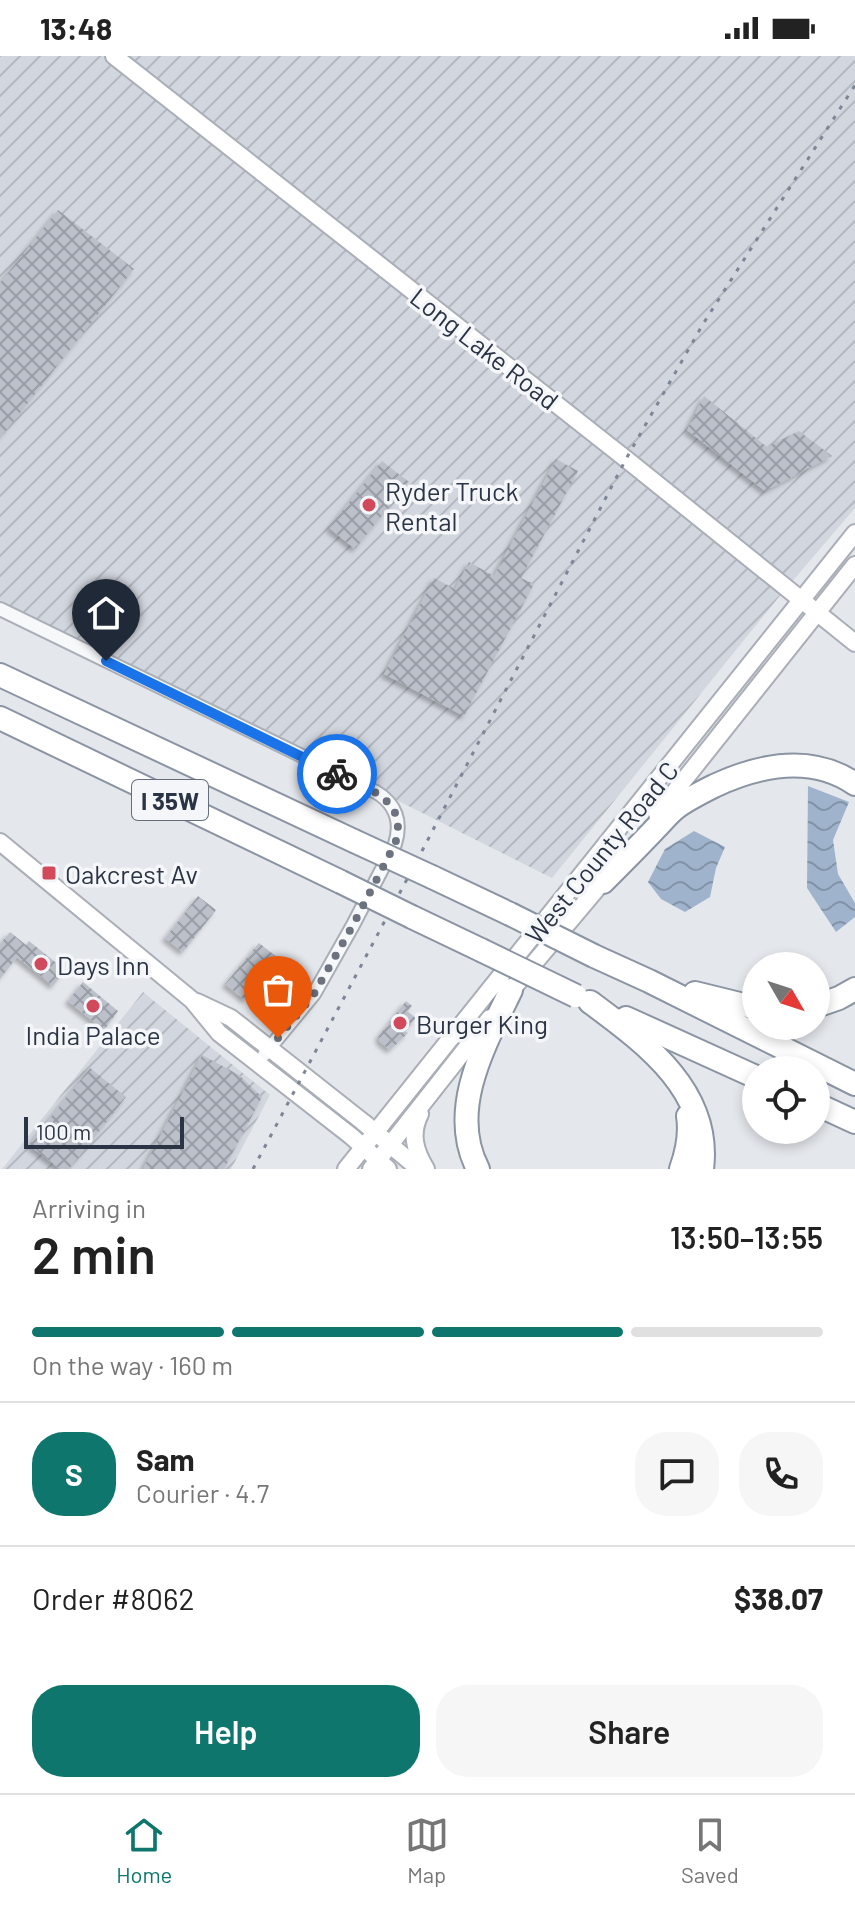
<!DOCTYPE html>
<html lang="en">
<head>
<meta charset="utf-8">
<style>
  :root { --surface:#fff; --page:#f6f6f6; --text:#222; --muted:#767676; --line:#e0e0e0; --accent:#0f766e }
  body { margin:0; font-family:Barlow,sans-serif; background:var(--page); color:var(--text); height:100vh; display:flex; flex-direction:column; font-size:30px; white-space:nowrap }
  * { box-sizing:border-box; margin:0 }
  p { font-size:26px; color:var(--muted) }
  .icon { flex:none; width:44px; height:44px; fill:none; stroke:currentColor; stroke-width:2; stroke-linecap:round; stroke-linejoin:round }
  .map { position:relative; height:1113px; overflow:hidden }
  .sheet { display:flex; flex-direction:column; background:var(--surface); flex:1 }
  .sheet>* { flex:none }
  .needle { width:52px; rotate:129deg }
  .buttons { position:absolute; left:742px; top:896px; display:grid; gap:16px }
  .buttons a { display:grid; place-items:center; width:88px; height:88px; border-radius:50%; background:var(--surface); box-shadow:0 4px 12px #0003; font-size:40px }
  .scale { position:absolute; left:24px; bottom:20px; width:160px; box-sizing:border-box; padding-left:8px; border:4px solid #2b3445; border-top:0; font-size:22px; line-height:28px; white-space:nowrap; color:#2b3445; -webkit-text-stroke:6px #f4f6f9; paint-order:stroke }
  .pin { position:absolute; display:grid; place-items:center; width:68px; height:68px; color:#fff; margin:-82px -34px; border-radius:50% 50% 50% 0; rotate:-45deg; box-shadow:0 0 8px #0007 }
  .pin .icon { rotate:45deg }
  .courier { position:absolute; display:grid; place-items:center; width:80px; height:80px; margin:-40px; border:6px solid #1a73e8; border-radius:50%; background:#fff; color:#222; box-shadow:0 2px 10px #0007 }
  .summary em { font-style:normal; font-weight:600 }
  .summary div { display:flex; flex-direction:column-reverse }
  .summary { display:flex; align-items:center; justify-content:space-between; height:136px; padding:0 32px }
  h1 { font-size:52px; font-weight:600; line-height:60px }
  .bar { display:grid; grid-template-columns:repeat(4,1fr); gap:12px 8px; align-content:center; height:96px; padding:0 32px }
  .bar i { height:10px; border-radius:6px; background:var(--line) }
  .bar .active { background:var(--accent) }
  .bar p { grid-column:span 4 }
  .line { display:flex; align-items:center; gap:20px; padding:0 32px; border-top:2px solid var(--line) }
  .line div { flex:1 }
  .round { display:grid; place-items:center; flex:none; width:84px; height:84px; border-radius:32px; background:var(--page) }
  .primary-button { display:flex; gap:16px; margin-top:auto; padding:16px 32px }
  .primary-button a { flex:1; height:92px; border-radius:32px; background:var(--accent); color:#fff; font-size:32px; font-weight:600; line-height:92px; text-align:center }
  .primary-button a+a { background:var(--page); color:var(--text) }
  .status { display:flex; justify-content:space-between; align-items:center; height:56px; padding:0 40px; background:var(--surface); direction:ltr }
  .status svg { height:22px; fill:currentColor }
  .menu { display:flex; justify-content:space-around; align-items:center; height:112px; border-top:2px solid var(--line); background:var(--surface); font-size:22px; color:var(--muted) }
  .menu a { display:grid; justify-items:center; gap:4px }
  .menu .active { color:var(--accent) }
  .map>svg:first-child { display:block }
  .industrial { fill:url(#industrial-furrows) }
  .water { fill:url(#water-waves) }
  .building { fill:url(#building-cross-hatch); filter:url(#shadow) }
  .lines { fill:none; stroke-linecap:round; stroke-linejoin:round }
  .street-casing { stroke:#a9aeb7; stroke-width:16 }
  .secondary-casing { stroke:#a9aeb7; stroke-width:20 }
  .highway-casing { stroke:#8b94a3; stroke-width:26 }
  .street { stroke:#f7f8fa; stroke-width:12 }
  .secondary { stroke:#fff; stroke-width:16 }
  .highway { stroke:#fff; stroke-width:22 }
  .rail { stroke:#7d8696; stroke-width:3; stroke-dasharray:4 8; stroke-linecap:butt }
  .highway-bridge-casing { stroke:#8b94a3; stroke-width:26; stroke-linecap:butt }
  .highway-bridge { stroke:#fff; stroke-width:22 }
  .done { stroke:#6c737f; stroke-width:8; stroke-dasharray:0 14.4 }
  .route { stroke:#1a73e8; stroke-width:10 }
  .poi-dot { fill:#d1495b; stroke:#f4f6f9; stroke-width:3 }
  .labels { text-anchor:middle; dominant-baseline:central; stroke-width:7; stroke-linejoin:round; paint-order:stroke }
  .shield { fill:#f4f6f9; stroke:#676e7b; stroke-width:2 }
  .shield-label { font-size:24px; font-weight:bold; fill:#2b3445 }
  .street-label { font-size:26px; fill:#2b3445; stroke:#f4f6f9 }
  .poi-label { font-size:26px; fill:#2b3445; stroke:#f4f6f9; text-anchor:start }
</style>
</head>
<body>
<div class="status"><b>13:48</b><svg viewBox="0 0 49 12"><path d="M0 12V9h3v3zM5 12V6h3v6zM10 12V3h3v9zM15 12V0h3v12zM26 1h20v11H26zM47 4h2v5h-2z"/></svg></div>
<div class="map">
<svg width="855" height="1113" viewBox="0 0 855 1113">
  <defs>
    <pattern id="industrial-furrows" width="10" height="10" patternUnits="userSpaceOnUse" patternTransform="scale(2)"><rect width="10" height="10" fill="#d2d6de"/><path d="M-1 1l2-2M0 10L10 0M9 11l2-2" fill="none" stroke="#b4b8c0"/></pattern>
    <pattern id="water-waves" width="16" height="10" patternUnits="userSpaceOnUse" patternTransform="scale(2)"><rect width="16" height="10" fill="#9fb4cc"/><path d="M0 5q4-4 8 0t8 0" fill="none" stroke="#8293a7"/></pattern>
    <pattern id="building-cross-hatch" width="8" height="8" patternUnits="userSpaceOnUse" patternTransform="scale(2)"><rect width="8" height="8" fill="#bbc0ca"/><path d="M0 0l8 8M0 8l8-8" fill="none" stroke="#989da6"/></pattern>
    <filter id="shadow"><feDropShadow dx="-3.5" dy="3.5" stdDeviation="2" flood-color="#0004"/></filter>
  </defs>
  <rect width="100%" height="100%" fill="#e4e7ec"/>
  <g class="industrial">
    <path d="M0,0H855V452L778,542L552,822L0,545Z"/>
    <path d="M143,936L270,1039L231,1113H2Z"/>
  </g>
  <g class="water">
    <path d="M808,730L849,746L833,784L838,818L855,847V861L836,876L807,832Z"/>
    <path d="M694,775L725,791L716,812L710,841L685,856L661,843L648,826L665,793Z"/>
  </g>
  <g class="building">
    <path d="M58,154L134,213L0,382V227Z"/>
    <path d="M704,340L767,391L799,375L832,400L765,435L687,374Z"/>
    <path d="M556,403L578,415L521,522L534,528L464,660L384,618L434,522L455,533L469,506L494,520Z"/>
    <path d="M382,405L409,426L355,493L329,472Z"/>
    <path d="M198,840L216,854L183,896L165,882Z"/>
    <path d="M10,876L26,889L29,885L65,914L53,930L17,901L0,923V888Z"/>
    <path d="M259,887L278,902L245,944L225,928Z"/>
    <path d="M83,926L118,955L104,974L68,945Z"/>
    <path d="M406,945L412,950L407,955L416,962L405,975L408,977L390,994L379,985L380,983L378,981Z"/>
    <path d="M202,999L239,1019L262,1041L224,1113H143Z"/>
    <path d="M90,1012L126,1041L69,1113H60L29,1089Z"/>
  </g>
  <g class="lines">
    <defs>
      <path id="street" d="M0,553L376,736C396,748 402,766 395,788L353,869L314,938L264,999"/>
      <g id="secondary">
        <path d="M114,0L626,403L855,587"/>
        <path d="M657,758L855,509"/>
        <path d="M0,786L192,944L219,977L351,1080L388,1113"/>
        <path d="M504,943L610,817"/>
        <path d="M197,946L231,962L363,1066L419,1113"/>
        <path d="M420,1058C410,1078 415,1095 426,1113"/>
        <path d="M346,1113L855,477"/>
        <path d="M371,1113L490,962"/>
      </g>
      <g id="highway">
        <path d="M0,619L354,785"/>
        <path d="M0,662L341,826"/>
        <path d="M432,821L510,858"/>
        <path d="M603,826C621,808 638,791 655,773C662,766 669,757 677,751C688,743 702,736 714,730C759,709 811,698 855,728"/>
        <path d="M412,861L481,894"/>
        <path d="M594,900L649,925L855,1028"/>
        <path d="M695,937L756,952"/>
        <path d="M590,946C645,987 712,1035 702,1113"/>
        <path d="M816,950L839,942L855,933"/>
        <path d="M626,962L756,1021"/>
        <path d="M816,1048L855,1066"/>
        <path d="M478,1113C447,1054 485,988 511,934"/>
        <path d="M681,1113C687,1096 691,1079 688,1060"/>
      </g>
    </defs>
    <use href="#street" class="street-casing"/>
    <use href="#secondary" class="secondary-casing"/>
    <use href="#highway" class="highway-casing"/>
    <use href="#street" class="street"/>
    <use href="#secondary" class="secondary"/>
    <use href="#highway" class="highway"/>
    <path class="rail" d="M253,1113L422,795L626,403L703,268L855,29"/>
    <defs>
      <g id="highway-bridge">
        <path d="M354,785L432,821"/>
        <path d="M341,826L412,861"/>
        <path d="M510,858L594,900"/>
        <path d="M481,894L576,940"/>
      </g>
    </defs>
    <use href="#highway-bridge" class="highway-bridge-casing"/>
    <use href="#highway-bridge" class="highway-bridge"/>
  </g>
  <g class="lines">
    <path class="done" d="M278,982L314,938L353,869L395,788C409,744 369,733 337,718"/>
    <path class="route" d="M106,605L337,718"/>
  </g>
  <g class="poi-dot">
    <circle cx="369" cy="449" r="8"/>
    <rect x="41" y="809" width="16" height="16" rx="4"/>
    <circle cx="41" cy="908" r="8"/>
    <circle cx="93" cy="950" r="8"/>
    <circle cx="400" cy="967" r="8"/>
  </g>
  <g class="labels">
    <rect class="shield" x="132" y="724" width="76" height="40" rx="6"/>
    <g class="shield-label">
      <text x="170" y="744">I 35W</text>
    </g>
    <g class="street-label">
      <text transform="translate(485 292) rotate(38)">Long Lake Road</text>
      <text transform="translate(601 796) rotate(-51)">West County Road C</text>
    </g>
    <g class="poi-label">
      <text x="385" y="434">Ryder Truck<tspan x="385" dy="30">Rental</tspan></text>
      <text x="65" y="817">Oakcrest Av</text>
      <text x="57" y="908">Days Inn</text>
      <text x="416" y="967">Burger King</text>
      <text x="93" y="978" text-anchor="middle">India Palace</text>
    </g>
  </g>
</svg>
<div class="buttons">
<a><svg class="needle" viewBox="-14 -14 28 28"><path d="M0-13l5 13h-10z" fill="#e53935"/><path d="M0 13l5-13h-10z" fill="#767676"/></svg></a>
<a><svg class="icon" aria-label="locate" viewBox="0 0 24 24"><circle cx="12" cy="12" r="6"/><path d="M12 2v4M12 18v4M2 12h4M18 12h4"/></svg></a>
</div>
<div class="scale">100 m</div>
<div class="pin" style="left:278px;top:982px;background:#ea580c"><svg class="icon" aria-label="bag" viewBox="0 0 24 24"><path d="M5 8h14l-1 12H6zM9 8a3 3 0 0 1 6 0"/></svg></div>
<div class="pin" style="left:106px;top:605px;background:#1f2937"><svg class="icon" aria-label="home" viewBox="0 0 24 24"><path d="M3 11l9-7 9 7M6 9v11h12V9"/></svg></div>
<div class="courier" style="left:337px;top:718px"><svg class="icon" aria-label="bike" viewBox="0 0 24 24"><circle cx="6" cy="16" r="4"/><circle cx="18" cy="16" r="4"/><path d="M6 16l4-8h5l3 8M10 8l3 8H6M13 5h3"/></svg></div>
</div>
<section class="sheet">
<div class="summary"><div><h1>2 min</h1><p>Arriving in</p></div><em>13:50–13:55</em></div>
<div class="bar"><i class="active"></i><i class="active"></i><i class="active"></i><i></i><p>On the way · 160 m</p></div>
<div class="line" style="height:144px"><b class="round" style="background:var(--accent);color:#fff">S</b><div><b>Sam</b><p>Courier · 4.7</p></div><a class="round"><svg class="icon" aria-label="chat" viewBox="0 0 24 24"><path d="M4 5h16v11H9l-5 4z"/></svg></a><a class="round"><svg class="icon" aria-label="phone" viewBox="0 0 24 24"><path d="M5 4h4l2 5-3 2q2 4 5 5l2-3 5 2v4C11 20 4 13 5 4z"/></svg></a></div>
<div class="line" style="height:104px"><div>Order #8062</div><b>$38.07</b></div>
<div class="primary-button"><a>Help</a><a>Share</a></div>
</section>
<nav class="menu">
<a class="active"><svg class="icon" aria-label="home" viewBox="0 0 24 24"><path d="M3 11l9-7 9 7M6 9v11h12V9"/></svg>Home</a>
<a><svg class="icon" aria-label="map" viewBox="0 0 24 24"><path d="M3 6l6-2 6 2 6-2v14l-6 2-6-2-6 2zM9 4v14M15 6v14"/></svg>Map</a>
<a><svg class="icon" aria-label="saved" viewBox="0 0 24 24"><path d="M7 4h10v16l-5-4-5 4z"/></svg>Saved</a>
</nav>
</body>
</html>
